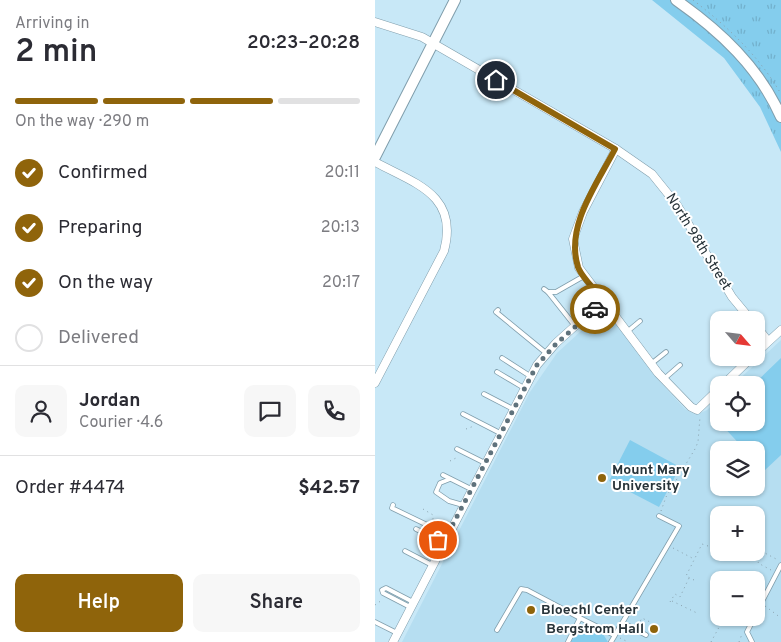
<!DOCTYPE html>
<html lang="en">
<head>
<meta charset="utf-8">
<style>
  :root { --surface:#fff; --page:#f7f7f7; --text:#2b2b33; --muted:#7c7c81; --line:#e1e1e2; --accent:#8f640b }
  body { margin:0; font-family:Overpass,sans-serif; background:var(--page); color:var(--text); height:100vh; display:flex; flex-direction:column; font-size:19px; white-space:nowrap }
  * { box-sizing:border-box; margin:0 }
  p { font-size:16px; color:var(--muted) }
  .icon { flex:none; width:28px; height:28px; fill:none; stroke:currentColor; stroke-width:2; stroke-linecap:round; stroke-linejoin:round }
  .map { position:relative; flex:1; overflow:hidden }
  .side { display:flex; flex-direction:column; background:var(--surface); width:375px }
  .side>* { flex:none }
  .needle { width:32px; rotate:118deg }
  .buttons { position:absolute; left:335px; top:311px; display:grid; gap:10px }
  .buttons a { display:grid; place-items:center; width:55px; height:55px; border-radius:10px; background:var(--surface); box-shadow:0 1px 4px #0004; font-size:25px }
  .pin { position:absolute; display:grid; place-items:center; width:42px; height:42px; color:#fff; margin:-21px; border:2px solid #fff; border-radius:50%; box-shadow:0 1px 5px #0007 }
  .courier { position:absolute; display:grid; place-items:center; width:50px; height:50px; margin:-25px; border:4px solid #8f640b; border-radius:50%; background:#fff; color:#222; box-shadow:0 1px 6px #0007 }
  .summary em { font-style:normal; font-weight:600 }
  .summary div { display:flex; flex-direction:column-reverse }
  .summary { display:flex; align-items:center; justify-content:space-between; height:85px; padding:0 15px }
  h1 { font-size:32px; font-weight:600; line-height:38px }
  .bar { display:grid; grid-template-columns:repeat(4,1fr); gap:8px 5px; align-content:center; height:60px; padding:0 15px }
  .bar i { height:6px; border-radius:4px; background:var(--line) }
  .bar .on { background:var(--accent) }
  .bar p { grid-column:span 4 }
  .line { display:flex; align-items:center; gap:12px; padding:0 15px; border-top:1px solid var(--line) }
  .line div { flex:1 }
  .round { display:grid; place-items:center; flex:none; width:52px; height:52px; border-radius:10px; background:var(--page) }
  ol { padding:0 15px; list-style:none }
  li { display:flex; align-items:center; gap:15px; height:55px }
  li p { margin-inline-start:auto }
  li .icon { padding:5px; border-radius:50%; background:var(--accent); color:#fff; stroke-width:4 }
  li:last-child { color:var(--muted) }
  li i { width:28px; height:28px; border:2px solid var(--line); border-radius:50% }
  .button { display:flex; gap:10px; margin-top:auto; padding:10px 15px }
  .button a { flex:1; height:58px; border-radius:10px; background:var(--accent); color:#fff; font-size:20px; font-weight:600; line-height:58px; text-align:center }
  .button a+a { background:var(--page); color:var(--text) }
  main { display:flex; flex:1; min-height:0 }
  .map>svg:first-child { display:block }
  .built { fill:#b6def1; fill-rule:evenodd }
  .green { fill:#84cded }
  .park { fill:url(#park-tufts) }
  .lines { fill:none; stroke-linecap:round; stroke-linejoin:round }
  .lane-casing { stroke:#809eac; stroke-width:5.5 }
  .street-casing { stroke:#809eac; stroke-width:9 }
  .secondary-casing { stroke:#809eac; stroke-width:12 }
  .path { stroke:#88a0ac; stroke-width:1; stroke-dasharray:1 4; stroke-linecap:butt }
  .lane { stroke:#fff; stroke-width:4 }
  .street { stroke:#fff; stroke-width:8 }
  .secondary { stroke:#fff; stroke-width:10 }
  .done { stroke:#5f727c; stroke-width:5; stroke-dasharray:0 9 }
  .route { stroke:#8f640b; stroke-width:6 }
  .poi-dot { fill:#8f640b; stroke:#fff; stroke-width:2 }
  .labels { text-anchor:middle; dominant-baseline:central; stroke-width:4; stroke-linejoin:round; paint-order:stroke }
  .street-label { font-size:14px; fill:#273339; stroke:#fff }
  .poi-label { font-size:14px; font-weight:bold; fill:#273339; stroke:#fff; text-anchor:start }
</style>
</head>
<body>
<main>
<section class="side">
<div class="summary"><div><h1>2 min</h1><p>Arriving in</p></div><em>20:23–20:28</em></div>
<div class="bar"><i class="on"></i><i class="on"></i><i class="on"></i><i></i><p>On the way · 290 m</p></div>
<ol>
<li><svg class="icon" aria-label="check" viewBox="0 0 24 24"><path d="M5 12l5 5 9-10"/></svg>Confirmed<p>20:11</p></li>
<li><svg class="icon" aria-label="check" viewBox="0 0 24 24"><path d="M5 12l5 5 9-10"/></svg>Preparing<p>20:13</p></li>
<li><svg class="icon" aria-label="check" viewBox="0 0 24 24"><path d="M5 12l5 5 9-10"/></svg>On the way<p>20:17</p></li>
<li><i></i>Delivered</li>
</ol>
<div class="line" style="height:90px"><a class="round"><svg class="icon" aria-label="person" viewBox="0 0 24 24"><circle cx="12" cy="8" r="4"/><path d="M4 21q1-7 8-7t8 7"/></svg></a><div><b>Jordan</b><p>Courier · 4.6</p></div><a class="round"><svg class="icon" aria-label="chat" viewBox="0 0 24 24"><path d="M4 5h16v11H9l-5 4z"/></svg></a><a class="round"><svg class="icon" aria-label="phone" viewBox="0 0 24 24"><path d="M5 4h4l2 5-3 2q2 4 5 5l2-3 5 2v4C11 20 4 13 5 4z"/></svg></a></div>
<div class="line" style="height:65px"><div>Order #4474</div><b>$42.57</b></div>
<div class="button"><a>Help</a><a>Share</a></div>
</section>
<div class="map">
<svg width="406" height="642" viewBox="0 0 406 642">
  <defs>
    <pattern id="park-tufts" width="24" height="20" patternUnits="userSpaceOnUse" patternTransform="scale(1.25)"><rect width="24" height="20" fill="#84cded"/><path d="M3 7l-1-3M5 7V3M7 7l1-3M15 17l-1-3M17 17v-4M19 17l1-3" fill="none" stroke="#72b0cc"/></pattern>
  </defs>
  <rect width="100%" height="100%" fill="#c8e8f7"/>
  <path class="built" d="M228,311L233,313L286,383L310,409L321,415L332,410L344,399V422H381V385H358L406,340V642H27L155,392L182,353ZM344,450H381V488H344ZM344,515H381V552H344ZM344,580H381V618H344Z"/>
  <g class="green">
    <path d="M406,358V455L389,471L381,462V450H370L344,422H381V385H378Z"/>
    <path d="M255,440L305,467L284,507L234,481Z"/>
    <path d="M207,624L228,634L233,642H196Z"/>
  </g>
  <path class="park" d="M277,0H406V152L385,107L349,58Z"/>
  <g class="lines">
    <defs>
      <g id="lane">
        <path d="M169,289L173,292H181L209,276"/>
        <path d="M173,292L200,326"/>
        <path d="M123,310L121,312L171,353"/>
        <path d="M253,331L265,321"/>
        <path d="M127,358L155,376"/>
        <path d="M276,364L291,352"/>
        <path d="M122,372L149,388"/>
        <path d="M289,379L305,365"/>
        <path d="M109,394L138,409"/>
        <path d="M88,414L125,433"/>
        <path d="M82,449L110,463"/>
        <path d="M68,475L96,489"/>
        <path d="M75,479L65,483L61,492L74,501L88,505"/>
        <path d="M18,505L17,508L73,535"/>
        <path d="M41,529L69,543"/>
        <path d="M30,551L57,565"/>
        <path d="M35,607L8,593L7,590L11,588L38,602"/>
        <path d="M381,613L406,565"/>
        <path d="M0,622L22,633"/>
        <path d="M244,628L254,626L271,635"/>
        <path d="M122,630L146,589L152,590L205,618"/>
        <path d="M193,642L205,618L239,635"/>
        <path d="M236,642L304,526L284,516"/>
        <path d="M377,642L372,632L379,618"/>
      </g>
      <g id="street">
        <path d="M0,22L47,37L241,149L277,174L302,205L357,297L376,320"/>
        <path d="M241,149L208,212L198,239L204,268L283,373L316,407L322,410L344,389"/>
        <path d="M0,162C41,184 84,195 69,251L0,383"/>
        <path d="M381,326L393,341"/>
        <path d="M381,353L406,330"/>
        <path d="M348,385L376,358"/>
        <path d="M18,642L162,365L181,343L229,300"/>
      </g>
      <g id="secondary">
        <path d="M301,0C345,31 384,67 406,117"/>
        <path d="M0,157L80,0"/>
      </g>
    </defs>
    <use href="#lane" class="lane-casing"/>
    <use href="#street" class="street-casing"/>
    <use href="#secondary" class="secondary-casing"/>
    <g class="path">
      <path d="M318,0C353,27 384,56 406,94"/>
      <path d="M91,429L99,426"/>
      <path d="M75,461L83,457"/>
      <path d="M48,509L58,515V523"/>
      <path d="M286,511L291,497L320,449L323,442L325,417"/>
      <path d="M298,548L319,559"/>
      <path d="M379,553L385,556"/>
      <path d="M396,570L383,563L388,552L403,560"/>
      <path d="M319,580L311,576L327,544L336,547"/>
      <path d="M297,601L324,614"/>
      <path d="M295,602L300,594L305,597L314,578"/>
      <path d="M0,605L7,600"/>
      <path d="M390,606L406,618"/>
      <path d="M263,625L267,618L277,623"/>
      <path d="M245,638L253,642"/>
      <path d="M336,642L349,618"/>
      <path d="M364,642L367,634"/>
    </g>
    <use href="#lane" class="lane"/>
    <use href="#street" class="street"/>
    <use href="#secondary" class="secondary"/>
  </g>
  <g class="lines">
    <path class="done" d="M63,540L68,543L162,365L181,344L220,309"/>
    <path class="route" d="M121,80L240,149C222,184 190,226 203,267C207,278 221,291 229,300L220,309"/>
  </g>
  <g class="poi-dot">
    <circle cx="227" cy="478" r="5"/>
    <circle cx="156" cy="610" r="5"/>
    <circle cx="279" cy="629" r="5"/>
  </g>
  <g class="labels">
    <g class="street-label">
      <text transform="translate(323 242) rotate(58)">North 98th Street</text>
    </g>
    <g class="poi-label">
      <text x="237" y="470">Mount Mary<tspan x="237" dy="16">University</tspan></text>
      <text x="166" y="610">Bloechl Center</text>
      <text x="269" y="629" text-anchor="end">Bergstrom Hall</text>
    </g>
  </g>
</svg>
<div class="buttons">
<a><svg class="needle" viewBox="-14 -14 28 28"><path d="M0-13l5 13h-10z" fill="#e53935"/><path d="M0 13l5-13h-10z" fill="#7c7c81"/></svg></a>
<a><svg class="icon" aria-label="locate" viewBox="0 0 24 24"><circle cx="12" cy="12" r="6"/><path d="M12 2v4M12 18v4M2 12h4M18 12h4"/></svg></a>
<a><svg class="icon" aria-label="layers" viewBox="0 0 24 24"><path d="M12 4l9 5-9 5-9-5zM3 14l9 5 9-5"/></svg></a>
<a>+</a>
<a>−</a>
</div>
<div class="pin" style="left:63px;top:540px;background:#ea580c"><svg class="icon" aria-label="bag" viewBox="0 0 24 24"><path d="M5 8h14l-1 12H6zM9 8a3 3 0 0 1 6 0"/></svg></div>
<div class="pin" style="left:121px;top:80px;background:#1f2937"><svg class="icon" aria-label="home" viewBox="0 0 24 24"><path d="M3 11l9-7 9 7M6 9v11h12V9"/></svg></div>
<div class="courier" style="left:220px;top:309px"><svg class="icon" aria-label="car" viewBox="0 0 24 24"><path d="M5 17H2v-5l4-1 3-4h7l3 4 3 1v5h-3M9 17h6M6 11h13"/><circle cx="7" cy="17" r="2"/><circle cx="17" cy="17" r="2"/></svg></div>
</div>
</main>
</body>
</html>
